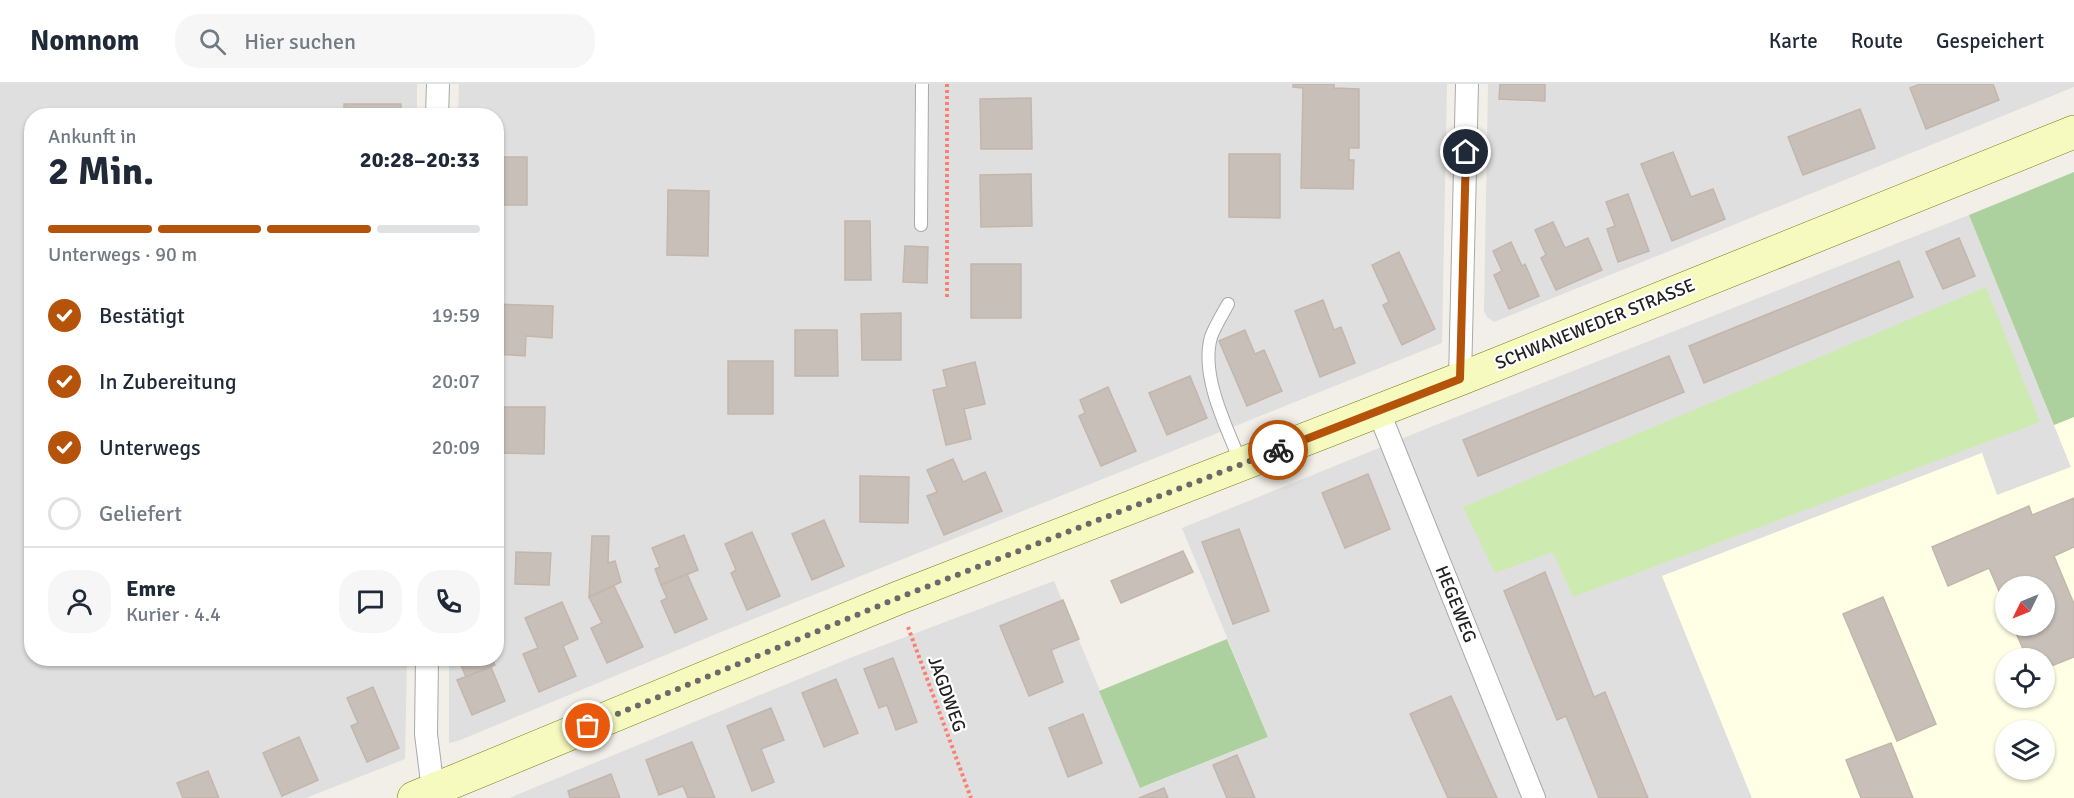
<!DOCTYPE html>
<html lang="de">
<head>
<meta charset="utf-8">
<style>
  :root { --surface:#fff; --page:#f6f6f7; --text:#1f2937; --muted:#747a83; --line:#e0e1e3; --accent:#b45309 }
  body { margin:0; font-family:Signika,sans-serif; background:var(--page); color:var(--text); height:100vh; display:flex; flex-direction:column; font-size:22px; white-space:nowrap }
  * { box-sizing:border-box; margin:0 }
  p { font-size:20px; color:var(--muted) }
  .icon { flex:none; width:33px; height:33px; fill:none; stroke:currentColor; stroke-width:2; stroke-linecap:round; stroke-linejoin:round }
  .map { position:relative; flex:1; overflow:hidden }
  .drawer { position:absolute; left:24px; top:24px; width:480px; height:558px; display:flex; flex-direction:column; background:var(--surface); border-radius:24px; box-shadow:0 2px 4px #0004 }
  .drawer>* { flex:none }
  .needle { width:39px; rotate:227deg }
  .controls { position:absolute; left:1995px; top:492px; display:grid; gap:12px }
  .controls a { display:grid; place-items:center; width:60px; height:60px; border-radius:50%; background:var(--surface); box-shadow:0 2px 4px #0004; font-size:30px }
  .pin { position:absolute; display:grid; place-items:center; width:51px; height:51px; color:#fff; margin:-26px; border:3px solid #fff; border-radius:50%; box-shadow:0 2px 6px #0007 }
  .courier { position:absolute; display:grid; place-items:center; width:60px; height:60px; margin:-30px; border:4px solid #b45309; border-radius:50%; background:#fff; color:#222; box-shadow:0 2px 8px #0007 }
  .head em { font-style:normal; font-weight:700 }
  .head div { display:flex; flex-direction:column-reverse }
  .head { display:flex; align-items:center; justify-content:space-between; height:102px; padding:0 24px }
  h1 { font-size:39px; font-weight:700; line-height:45px }
  .bar { display:grid; grid-template-columns:repeat(4,1fr); gap:9px 6px; align-content:center; height:72px; padding:0 24px }
  .bar i { height:8px; border-radius:4px; background:var(--line) }
  .bar .current { background:var(--accent) }
  .bar p { grid-column:span 4 }
  .line { display:flex; align-items:center; gap:15px; padding:0 24px; border-top:2px solid var(--line) }
  .line div { flex:1 }
  .round { display:grid; place-items:center; flex:none; width:63px; height:63px; border-radius:24px; background:var(--page) }
  ol { padding:0 24px; list-style:none }
  li { display:flex; align-items:center; gap:18px; height:66px }
  li p { margin-inline-start:auto }
  li .icon { padding:6px; border-radius:50%; background:var(--accent); color:#fff; stroke-width:4 }
  li:last-child { color:var(--muted) }
  li i { width:33px; height:33px; border:3px solid var(--line); border-radius:50% }
  header { display:flex; align-items:center; gap:36px; box-sizing:border-box; height:84px; padding:0 30px; background:var(--surface); border-bottom:2px solid var(--line) }
  header strong { font-size:28px }
  nav { display:flex; gap:33px; margin-inline-start:auto; font-size:21px }
  .search { width:420px; height:54px; background:var(--page); display:flex; align-items:center; gap:15px; box-sizing:border-box; padding:0 21px; border-radius:24px; color:var(--muted); font-size:22px }
  .map>svg:first-child { display:block }
  .residential { fill:#e0dfdf }
  .education { fill:#ffffe5; fill-rule:evenodd }
  .grass { fill:#cdebb0 }
  .forest { fill:#add19e }
  .building { fill:#c7bfb8; stroke:#c4b6ab; stroke-width:1.5 }
  .lines { fill:none; stroke-linecap:round; stroke-linejoin:round }
  .lane-casing { stroke:#a9a9a9; stroke-width:14 }
  .street-casing { stroke:#a9a9a9; stroke-width:24 }
  .secondary-casing { stroke:#707d05; stroke-width:34 }
  .path { stroke:#fa8072; stroke-width:4; stroke-dasharray:3 3; stroke-linecap:butt }
  .lane { stroke:#fff; stroke-width:12 }
  .street { stroke:#fff; stroke-width:22 }
  .secondary { stroke:#f7fabf; stroke-width:33 }
  .done { stroke:#6b6a68; stroke-width:6; stroke-dasharray:0 10.8 }
  .route { stroke:#b45309; stroke-width:8 }
  .labels { text-anchor:middle; dominant-baseline:central; stroke-width:4.5; stroke-linejoin:round; paint-order:stroke }
  .street-label { font-size:18px; fill:#222; stroke:#fff }
</style>
</head>
<body>
<header>
<strong>Nomnom</strong>
<div class="search"><svg class="icon" aria-label="search" viewBox="0 0 24 24"><circle cx="10" cy="10" r="6"/><path d="M15 15l6 6"/></svg>Hier suchen</div>
<nav><a>Karte</a><a>Route</a><a>Gespeichert</a></nav>
</header>
<div class="map">
<svg width="2074" height="714" viewBox="0 0 2074 714">
  <rect width="100%" height="100%" fill="#f2efe9"/>
  <g class="residential">
    <path d="M0,0H417V31L32,32V574L407,575L405,675L306,714H0Z"/>
    <path d="M459,0H1447L1442,259L721,548L458,657L449,659V575L496,574V32L458,31Z"/>
    <path d="M1488,0H2074V3L1494,238L1487,233L1484,227Z"/>
    <path d="M1969,131L2071,383L1997,412L1982,369L1662,492L1752,714H509L855,572L1054,497L1141,704L1268,653L1182,444L1433,342Z"/>
  </g>
  <path class="education" d="M2074,333V714H1752L1662,492L1982,369L1997,411L2071,383L2054,341ZM2006,502H2044V542H2006ZM2006,574H2044V614H2006ZM2006,646H2044V686H2006Z"/>
  <path class="grass" d="M1986,203L2040,338L1573,513L1553,468L1495,489L1463,423Z"/>
  <g class="forest">
    <path d="M2074,88V333L2054,341L1969,131Z"/>
    <path d="M1227,555L1268,653L1140,704L1099,607Z"/>
  </g>
  <g class="building">
    <path d="M1293,0H1334V4L1359,5V64H1349V76H1354L1353,105L1301,104L1303,4L1293,3Z"/>
    <path d="M1500,0H1545V17L1499,15Z"/>
    <path d="M1920,0H1993L1999,16L1926,45L1910,4Z"/>
    <path d="M1031,14L1032,65H981L980,15Z"/>
    <rect x="344" y="20" width="57" height="12"/>
    <path d="M1860,25L1875,64L1803,91L1788,53Z"/>
    <path d="M1673,68L1691,113L1713,105L1725,135L1672,157L1641,80Z"/>
    <path d="M1229,70H1280V134L1229,133Z"/>
    <rect x="496" y="73" width="31" height="48"/>
    <path d="M1031,90L1032,142L981,143L980,91Z"/>
    <path d="M668,106L709,107L708,172L667,171Z"/>
    <path d="M1628,110L1649,167L1618,178L1607,145L1615,142L1606,118Z"/>
    <path d="M845,137H870L871,196H845Z"/>
    <path d="M1553,138L1565,164L1588,154L1602,186L1556,206L1541,174L1546,171L1535,146Z"/>
    <path d="M1959,154L1975,192L1943,205L1926,168Z"/>
    <path d="M1511,158L1522,182L1525,180L1539,212L1509,225L1494,191L1502,187L1493,167Z"/>
    <path d="M905,162L928,163L927,199L903,198Z"/>
    <path d="M1399,168L1435,245L1402,261L1383,221L1389,218L1372,181Z"/>
    <path d="M1899,177L1913,213L1704,299L1689,262Z"/>
    <rect x="971" y="180" width="50" height="54"/>
    <path d="M1323,216L1334,246L1341,243L1355,279L1320,293L1295,227Z"/>
    <path d="M496,220L553,222L552,254L526,252L525,272L496,270Z"/>
    <path d="M901,229V276H862L861,230Z"/>
    <path d="M795,246H837L838,292H795Z"/>
    <path d="M1245,246L1255,270L1264,266L1282,307L1247,322L1219,257Z"/>
    <path d="M1669,272L1684,308L1478,392L1463,356Z"/>
    <rect x="728" y="277" width="45" height="53"/>
    <path d="M975,278L985,320L964,325L971,355L946,361L933,306L947,303L943,286Z"/>
    <path d="M1190,292L1207,334L1167,351L1149,309Z"/>
    <path d="M1108,303L1136,367L1101,382L1079,332L1085,329L1080,316Z"/>
    <path d="M496,323H545L544,370L496,369Z"/>
    <path d="M953,375L963,398L985,388L1002,427L944,451L927,412L937,408L927,386Z"/>
    <path d="M1368,390L1390,445L1345,464L1322,409Z"/>
    <path d="M860,392L909,393L908,439L860,438Z"/>
    <path d="M2074,414V463L2054,472L2074,520V573L2044,585V574H2027L2013,542H2044V502H2006V523L1989,484L1948,502L1932,463L2029,422L2032,431Z"/>
    <path d="M824,436L844,482L812,496L792,450Z"/>
    <path d="M1239,445L1269,527L1233,540L1202,458Z"/>
    <path d="M752,448L780,512L747,526L731,489L736,486L725,460Z"/>
    <path d="M684,451L698,486L661,501L655,485L660,483L652,464Z"/>
    <path d="M592,452H609L608,479L615,477L621,498L589,513Z"/>
    <path d="M1183,467L1193,488L1121,519L1111,497Z"/>
    <path d="M516,468L551,469L549,501L515,500Z"/>
    <path d="M1545,488L1594,613L1605,608L1648,714H1599L1566,632L1557,636L1504,507Z"/>
    <path d="M687,490L707,535L675,549L661,517L667,514L661,501Z"/>
    <path d="M614,502L643,563L607,579L591,544L602,539L589,513Z"/>
    <path d="M1883,513L1936,640L1897,657L1843,530Z"/>
    <path d="M1063,516L1079,555L1051,566L1063,598L1029,612L1000,542Z"/>
    <path d="M562,518L578,555L563,562L576,592L539,608L523,570L538,564L525,534Z"/>
    <path d="M458,574H492L495,581L466,593Z"/>
    <path d="M893,574L917,638L896,646L887,621L879,624L864,585Z"/>
    <path d="M491,583L505,617L472,631L457,596Z"/>
    <path d="M836,595L858,649L824,663L802,609Z"/>
    <path d="M373,603L399,664L367,678L351,642L358,639L347,614Z"/>
    <path d="M1451,612L1497,714H1448L1410,630Z"/>
    <path d="M771,624L784,656L761,665L774,698L752,707L727,642Z"/>
    <path d="M1083,630L1102,679L1068,693L1049,644Z"/>
    <path d="M299,653L318,696L282,712L263,669Z"/>
    <path d="M692,658L715,714H688L683,702L659,711L646,676Z"/>
    <path d="M1891,659L1913,714H1861L1846,676Z"/>
    <path d="M1237,671L1255,714H1227L1213,681Z"/>
    <path d="M208,687L219,714H183L177,699Z"/>
    <path d="M611,690L620,714H570L568,707Z"/>
    <path d="M1164,704L1168,714H1139Z"/>
  </g>
  <g class="lines">
    <defs>
      <g id="lane">
        <path d="M921,141L922,0"/>
        <path d="M1228,220C1222,231 1215,242 1211,253C1200,292 1227,344 1241,379"/>
      </g>
      <g id="street">
        <path d="M437,32L438,0"/>
        <path d="M1460,295L1467,0"/>
        <path d="M1378,326L1534,714"/>
        <path d="M427,574L426,650L433,706L436,714"/>
      </g>
      <path id="secondary" d="M414,714L898,514L1460,295L2074,48"/>
    </defs>
    <use href="#lane" class="lane-casing"/>
    <use href="#street" class="street-casing"/>
    <use href="#secondary" class="secondary-casing"/>
    <g class="path">
      <path d="M947,0V214"/>
      <path d="M908,543L971,714"/>
    </g>
    <use href="#lane" class="lane"/>
    <use href="#street" class="street"/>
    <use href="#secondary" class="secondary"/>
  </g>
  <g class="lines">
    <path class="done" d="M588,642L898,514L1278,366"/>
    <path class="route" d="M1278,366L1460,295L1466,68"/>
  </g>
  <g class="labels">
    <g class="street-label">
      <text transform="translate(1595 240) rotate(-22)">SCHWANEWEDER STRASSE</text>
      <text transform="translate(1456 520) rotate(68)">HEGEWEG</text>
      <text transform="translate(947 610) rotate(70)">JAGDWEG</text>
    </g>
  </g>
</svg>
<div class="controls">
<a><svg class="needle" viewBox="-14 -14 28 28"><path d="M0-13l5 13h-10z" fill="#e53935"/><path d="M0 13l5-13h-10z" fill="#747a83"/></svg></a>
<a><svg class="icon" aria-label="locate" viewBox="0 0 24 24"><circle cx="12" cy="12" r="6"/><path d="M12 2v4M12 18v4M2 12h4M18 12h4"/></svg></a>
<a><svg class="icon" aria-label="layers" viewBox="0 0 24 24"><path d="M12 4l9 5-9 5-9-5zM3 14l9 5 9-5"/></svg></a>
</div>
<div class="pin" style="left:588px;top:642px;background:#ea580c"><svg class="icon" aria-label="bag" viewBox="0 0 24 24"><path d="M5 8h14l-1 12H6zM9 8a3 3 0 0 1 6 0"/></svg></div>
<div class="pin" style="left:1466px;top:68px;background:#1f2937"><svg class="icon" aria-label="home" viewBox="0 0 24 24"><path d="M3 11l9-7 9 7M6 9v11h12V9"/></svg></div>
<div class="courier" style="left:1278px;top:366px"><svg class="icon" aria-label="bike" viewBox="0 0 24 24"><circle cx="6" cy="16" r="4"/><circle cx="18" cy="16" r="4"/><path d="M6 16l4-8h5l3 8M10 8l3 8H6M13 5h3"/></svg></div>
<section class="drawer">
<div class="head"><div><h1>2 Min.</h1><p>Ankunft in</p></div><em>20:28–20:33</em></div>
<div class="bar"><i class="current"></i><i class="current"></i><i class="current"></i><i></i><p>Unterwegs · 90 m</p></div>
<ol>
<li><svg class="icon" aria-label="check" viewBox="0 0 24 24"><path d="M5 12l5 5 9-10"/></svg>Bestätigt<p>19:59</p></li>
<li><svg class="icon" aria-label="check" viewBox="0 0 24 24"><path d="M5 12l5 5 9-10"/></svg>In Zubereitung<p>20:07</p></li>
<li><svg class="icon" aria-label="check" viewBox="0 0 24 24"><path d="M5 12l5 5 9-10"/></svg>Unterwegs<p>20:09</p></li>
<li><i></i>Geliefert</li>
</ol>
<div class="line" style="height:108px"><a class="round"><svg class="icon" aria-label="person" viewBox="0 0 24 24"><circle cx="12" cy="8" r="4"/><path d="M4 21q1-7 8-7t8 7"/></svg></a><div><b>Emre</b><p>Kurier · 4.4</p></div><a class="round"><svg class="icon" aria-label="chat" viewBox="0 0 24 24"><path d="M4 5h16v11H9l-5 4z"/></svg></a><a class="round"><svg class="icon" aria-label="phone" viewBox="0 0 24 24"><path d="M5 4h4l2 5-3 2q2 4 5 5l2-3 5 2v4C11 20 4 13 5 4z"/></svg></a></div>
</section>
</div>
</body>
</html>
